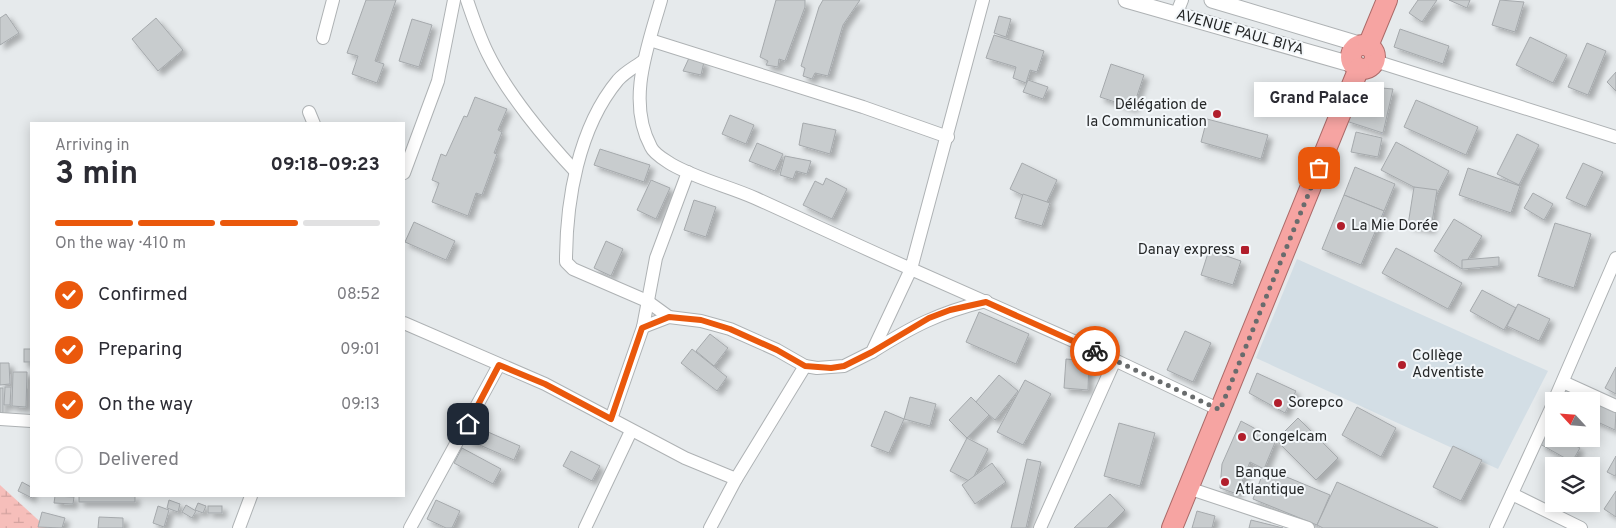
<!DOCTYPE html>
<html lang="en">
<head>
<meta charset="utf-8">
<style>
  :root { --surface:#fff; --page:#f7f7f7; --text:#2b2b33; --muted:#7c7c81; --line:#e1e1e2; --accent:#ea580c }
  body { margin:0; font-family:Overpass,sans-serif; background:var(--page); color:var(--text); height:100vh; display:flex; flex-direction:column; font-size:19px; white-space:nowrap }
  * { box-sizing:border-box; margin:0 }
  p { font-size:16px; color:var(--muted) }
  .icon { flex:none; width:28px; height:28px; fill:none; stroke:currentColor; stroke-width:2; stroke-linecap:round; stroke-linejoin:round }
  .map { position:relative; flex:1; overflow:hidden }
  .drawer { position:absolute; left:30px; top:122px; width:375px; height:375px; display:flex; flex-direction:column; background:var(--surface); border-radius:0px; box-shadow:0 2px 12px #0003 }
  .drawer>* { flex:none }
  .needle { width:32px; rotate:296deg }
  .fabs { position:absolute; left:1545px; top:392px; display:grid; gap:10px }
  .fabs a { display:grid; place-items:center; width:55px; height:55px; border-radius:0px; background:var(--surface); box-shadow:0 2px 12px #0003; font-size:25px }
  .pin { position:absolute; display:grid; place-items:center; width:42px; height:42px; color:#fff; margin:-21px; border-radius:10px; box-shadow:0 2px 8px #0006 }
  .courier { position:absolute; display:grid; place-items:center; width:50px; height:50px; margin:-25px; border:4px solid #ea580c; border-radius:50%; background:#fff; color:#222; box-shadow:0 1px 6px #0007 }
  .bubble { position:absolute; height:35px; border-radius:0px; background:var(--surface); box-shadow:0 2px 12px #0003; font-size:16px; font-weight:700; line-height:35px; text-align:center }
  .head em { font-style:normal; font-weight:700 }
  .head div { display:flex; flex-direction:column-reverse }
  .head { display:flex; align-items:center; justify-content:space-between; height:85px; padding:0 25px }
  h1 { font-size:32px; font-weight:700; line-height:38px }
  .bar { display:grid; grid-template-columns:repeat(4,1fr); gap:8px 5px; align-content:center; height:60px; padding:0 25px }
  .bar i { height:6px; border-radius:4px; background:var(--line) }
  .bar .on { background:var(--accent) }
  .bar p { grid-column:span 4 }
  ol { padding:0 25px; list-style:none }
  li { display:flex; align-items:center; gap:15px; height:55px }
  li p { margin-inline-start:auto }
  li .icon { padding:5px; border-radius:50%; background:var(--accent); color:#fff; stroke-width:4 }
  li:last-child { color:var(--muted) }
  li i { width:28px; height:28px; border:2px solid var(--line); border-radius:50% }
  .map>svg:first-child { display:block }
  .built { fill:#d3dee5 }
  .wetland { fill:url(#wetland-marsh) }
  .building { fill:#c8ccce; stroke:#a5a9ac; filter:url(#shadow) }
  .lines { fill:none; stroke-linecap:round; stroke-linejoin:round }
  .minor-casing { stroke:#aeb2b4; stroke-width:14 }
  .tertiary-casing { stroke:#aeb2b4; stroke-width:17 }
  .trunk-casing { stroke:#ab6a68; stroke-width:22 }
  .minor { stroke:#fff; stroke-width:12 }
  .tertiary { stroke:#fff; stroke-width:15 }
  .trunk { stroke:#f6a4a2; stroke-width:20 }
  .done { stroke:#696c6d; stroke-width:5; stroke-dasharray:0 9 }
  .route { stroke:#ea580c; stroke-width:6 }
  .poi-dot { fill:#b11e2c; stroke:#f3f7fa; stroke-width:2 }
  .labels { text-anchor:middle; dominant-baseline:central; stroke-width:4; stroke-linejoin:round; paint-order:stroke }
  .street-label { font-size:15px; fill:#262829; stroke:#f3f7fa }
  .poi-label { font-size:15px; fill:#262829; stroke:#f3f7fa; text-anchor:start }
</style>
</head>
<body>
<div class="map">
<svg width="1616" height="528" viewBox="0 0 1616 528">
  <defs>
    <pattern id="wetland-marsh" width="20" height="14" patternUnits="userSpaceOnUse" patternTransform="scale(1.25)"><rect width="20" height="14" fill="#f6beba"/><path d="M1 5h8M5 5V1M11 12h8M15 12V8" fill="none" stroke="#d3a3a0"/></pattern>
    <filter id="shadow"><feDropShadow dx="4.5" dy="4.5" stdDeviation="2.5" flood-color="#0004"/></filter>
  </defs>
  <rect width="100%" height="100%" fill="#e6eaec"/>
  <path class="built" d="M1297,259L1548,371L1498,469L1256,358Z"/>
  <path class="wetland" d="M0,485L47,528H0Z"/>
  <g class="building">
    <path d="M366,0H396L375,61L384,64L377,83L352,74L358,56L347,53Z"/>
    <path d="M776,0H805V7L785,61L779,59L778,67L766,65L768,61L760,57Z"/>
    <path d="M823,0H860L843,25L828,76L815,73L812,79L803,76L805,68L801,66L819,7Z"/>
    <path d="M1418,0H1437L1422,22L1409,13Z"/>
    <path d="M1449,0H1470L1467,8Z"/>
    <path d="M1500,0L1524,2L1515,32L1492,25Z"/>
    <path d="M6,14L19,33L0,45V18Z"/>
    <path d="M999,16L1011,19L1006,37L994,33Z"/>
    <path d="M156,18L183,50L158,71L132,39Z"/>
    <path d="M412,19L432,25L419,67L399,61Z"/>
    <path d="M1400,29L1449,46L1443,64L1394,47Z"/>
    <path d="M994,35L1044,51L1037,72L1030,70L1026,83L1013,78L1016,67L986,58Z"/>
    <path d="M1530,37L1567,55L1553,83L1516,65Z"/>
    <path d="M1587,43L1606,51L1588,95L1568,87Z"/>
    <path d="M689,58L704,62L701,75L683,71Z"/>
    <path d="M1111,64L1144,75L1133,108L1100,97Z"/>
    <path d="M1616,72V91L1607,82Z"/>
    <path d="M1028,80L1048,87L1043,99L1023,92Z"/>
    <path d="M1360,86L1393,89L1383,133L1346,121Z"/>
    <path d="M475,97L507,109L498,130L502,132L494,153L497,154L482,195L476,193L468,216L432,202L439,183L432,180L441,154L446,156L464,116L467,117Z"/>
    <path d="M1416,100L1478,127L1466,155L1404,127Z"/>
    <path d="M730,115L754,125L746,144L722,134Z"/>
    <path d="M1207,119L1268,135L1261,159L1201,142Z"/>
    <path d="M803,123L836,130L830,154L799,145Z"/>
    <path d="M1356,132L1382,138L1378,157L1351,152Z"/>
    <path d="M1517,134L1539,145L1519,185L1497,174Z"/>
    <path d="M1396,142L1449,171L1435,198L1381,170Z"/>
    <path d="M757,143L783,154L775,171L749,161Z"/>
    <path d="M600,149L650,165L644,182L594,165Z"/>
    <path d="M785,156L811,161L807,174L796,171L793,179L780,175Z"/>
    <path d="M1022,163L1057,180L1045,206L1010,189Z"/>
    <path d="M1583,163L1603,172L1586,207L1566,198Z"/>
    <path d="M1355,167L1395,184L1384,211L1344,195Z"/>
    <path d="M1468,168L1520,186L1511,213L1459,195Z"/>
    <path d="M826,178L847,189L832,219L803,205L815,181L823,185Z"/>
    <path d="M651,180L670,188L656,219L637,210Z"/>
    <path d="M1414,187L1437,190L1431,229L1408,225Z"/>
    <path d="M1533,193L1553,204L1544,220L1524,208Z"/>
    <path d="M1023,194L1050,203L1042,226L1015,218Z"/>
    <path d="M1344,195L1384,211L1361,265L1322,249Z"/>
    <path d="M694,200L716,207L706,237L684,230Z"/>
    <path d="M1454,219L1482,236L1462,269L1434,251Z"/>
    <path d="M414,222L455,241L446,260L405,242Z"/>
    <path d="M1555,223L1591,234L1574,288L1538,276Z"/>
    <path d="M606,241L623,249L611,276L594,268Z"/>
    <path d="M1396,248L1462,283L1448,309L1382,273Z"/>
    <path d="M1209,250L1241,261L1233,285L1201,275Z"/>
    <path d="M1499,257V266L1462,269V260Z"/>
    <path d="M1482,290L1516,308L1504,330L1470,311Z"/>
    <path d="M1518,304L1550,319L1539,341L1507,326Z"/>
    <path d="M979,312L1029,334L1016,364L966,342Z"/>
    <path d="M1185,331L1211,343L1193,382L1167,370Z"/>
    <path d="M710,334L728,348L714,366L696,351Z"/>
    <rect x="24" y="349" width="7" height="13"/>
    <path d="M692,349L727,377L717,391L681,363Z"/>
    <path d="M1066,359L1089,361L1088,390L1064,388Z"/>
    <path d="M0,363H9L10,384L0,385Z"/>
    <path d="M1616,367V394L1605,388Z"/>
    <path d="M13,372H27L26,407L12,406Z"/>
    <path d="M1257,373L1296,391L1285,413L1249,393Z"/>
    <path d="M999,375L1018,391L995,420L975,403Z"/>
    <path d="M1025,380L1051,394L1023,445L997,432Z"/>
    <path d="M5,387H11L10,405H4Z"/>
    <path d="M1567,387L1616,411L1615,430L1591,419V401H1560Z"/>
    <rect x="0" y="388" width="3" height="25"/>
    <path d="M910,397L936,404L930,426L904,419Z"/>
    <path d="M971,397L989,415L967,438L949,420Z"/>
    <path d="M1357,407L1396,428L1381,457L1342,435Z"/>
    <path d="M885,411L904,419L889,453L871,446Z"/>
    <path d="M1298,418L1338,458L1316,480L1276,440Z"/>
    <path d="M1241,421L1276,440L1264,469L1250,462L1237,494L1220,488L1222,464Z"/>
    <path d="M1119,423L1155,433L1140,486L1104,476Z"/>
    <path d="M472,425L520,446L514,460L466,439Z"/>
    <path d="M1547,431L1554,434V439H1562L1580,448L1572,462L1540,444Z"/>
    <path d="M967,438L988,449L971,482L950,471Z"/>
    <path d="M1453,446L1482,460L1461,501L1433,487Z"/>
    <path d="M462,448L501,469L493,484L454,463Z"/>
    <path d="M571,451L600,466L592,481L563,466Z"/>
    <path d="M1616,456V474L1615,476L1607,472Z"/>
    <path d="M1027,459L1041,462L1026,528H1011Z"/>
    <path d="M992,463L1006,482L975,504L962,485Z"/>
    <path d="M1265,468L1330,495L1317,525L1253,499Z"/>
    <path d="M22,482L31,487L32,498L18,491Z"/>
    <path d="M1337,482L1438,528H1323L1317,525Z"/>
    <path d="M1616,491V517L1604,509Z"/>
    <path d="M1110,494L1125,510L1107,528H1074Z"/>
    <path d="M55,496L74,497L73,504L54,503Z"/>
    <rect x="79" y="496" width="56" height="6"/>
    <path d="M169,500L180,504L178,512L167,508Z"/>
    <path d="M436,500L460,511L452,528H446L427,519Z"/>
    <path d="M198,503L206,506L203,513L195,510Z"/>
    <path d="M186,505L196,511L192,518L182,512Z"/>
    <path d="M158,506L169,510L164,527L153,523Z"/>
    <rect x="208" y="506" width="14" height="7"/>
    <path d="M1197,511L1215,516L1212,528H1192Z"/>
    <path d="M42,512L65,518L62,528L38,527Z"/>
    <path d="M99,517L123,518V528H98Z"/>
    <path d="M1251,520L1283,528H1249Z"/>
  </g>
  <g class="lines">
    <defs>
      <g id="minor">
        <path d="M467,0C473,18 479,36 488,54C507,93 545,139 575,171"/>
        <path d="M661,0C648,46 626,101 651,147C654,154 665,160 671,164C697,179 728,186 755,198C808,222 859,246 911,269L983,0"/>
        <path d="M1176,15L1182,0"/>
        <path d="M323,38L333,0"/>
        <path d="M650,40L863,107L948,137"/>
        <path d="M643,61C635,67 625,72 618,80C578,128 566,201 566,262L573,269L647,301L669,317"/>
        <path d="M1375,61L1616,137"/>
        <path d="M309,112L314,124"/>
        <path d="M404,173L438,81L454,0"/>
        <path d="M404,323L545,384L685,458L736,479"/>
        <path d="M643,327L669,317L701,321L730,329L777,350L805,366"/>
        <path d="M872,352C913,326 938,313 986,301"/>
        <path d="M1563,382L1616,406"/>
        <path d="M1554,401L1616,258"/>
        <path d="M0,419L31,421"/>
        <path d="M611,419L643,327L656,258L688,172"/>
        <path d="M1188,488L1308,528"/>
        <path d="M1512,494L1581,528"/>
        <path d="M239,528L251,496"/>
        <path d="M410,528L499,365"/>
        <path d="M585,528L631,431"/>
        <path d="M710,528L736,479L805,366L817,368L844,366L872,352L911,269L1087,347L1220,410"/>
        <path d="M1040,528L1115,360"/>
        <path d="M1496,528L1554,402"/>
      </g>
      <g id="tertiary">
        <path d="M1126,0L1354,65"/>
        <path d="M1212,0L1362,45"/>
      </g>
      <g id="trunk">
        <circle cx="1363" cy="57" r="12"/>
        <path d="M1368,46L1387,0"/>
        <path d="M1172,528L1359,68"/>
      </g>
    </defs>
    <use href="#minor" class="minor-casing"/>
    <use href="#tertiary" class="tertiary-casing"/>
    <use href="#trunk" class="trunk-casing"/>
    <use href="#minor" class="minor"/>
    <use href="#tertiary" class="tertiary"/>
    <use href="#trunk" class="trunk"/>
  </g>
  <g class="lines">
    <path class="done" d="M1095,351L1220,410L1319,168"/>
    <path class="route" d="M468,424L499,365L545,384L611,419L642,328L669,317L701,320L730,329L777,350L805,366L831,368L844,366L872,352L929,318L950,310L986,302L1095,351"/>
  </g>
  <g class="poi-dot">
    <circle cx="1217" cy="114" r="5"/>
    <circle cx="1341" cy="226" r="5"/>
    <rect x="1240" y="245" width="10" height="10" rx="2.5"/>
    <circle cx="1402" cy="365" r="5"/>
    <circle cx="1278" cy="403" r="5"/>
    <circle cx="1242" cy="437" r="5"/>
    <circle cx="1225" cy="482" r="5"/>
  </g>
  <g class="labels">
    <g class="street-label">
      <text transform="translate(1240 33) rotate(16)">AVENUE PAUL BIYA</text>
    </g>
    <g class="poi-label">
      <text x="1207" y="105" text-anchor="end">Délégation de<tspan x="1207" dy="17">la Communication</tspan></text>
      <text x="1351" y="226">La Mie Dorée</text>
      <text x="1235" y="250" text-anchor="end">Danay express</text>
      <text x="1412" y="356">Collège<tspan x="1412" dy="17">Adventiste</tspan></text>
      <text x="1288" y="403">Sorepco</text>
      <text x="1252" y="437">Congelcam</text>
      <text x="1235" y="473">Banque<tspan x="1235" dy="17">Atlantique</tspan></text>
    </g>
  </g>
</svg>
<div class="fabs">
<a><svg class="needle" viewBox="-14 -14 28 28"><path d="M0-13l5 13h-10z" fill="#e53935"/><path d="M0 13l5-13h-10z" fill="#7c7c81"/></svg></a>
<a><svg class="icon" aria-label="layers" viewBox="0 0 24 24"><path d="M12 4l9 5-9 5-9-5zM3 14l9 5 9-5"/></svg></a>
</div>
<div class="pin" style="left:1319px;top:168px;background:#ea580c"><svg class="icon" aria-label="bag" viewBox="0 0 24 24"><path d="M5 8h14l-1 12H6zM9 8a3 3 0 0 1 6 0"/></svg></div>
<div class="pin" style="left:468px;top:424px;background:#1f2937"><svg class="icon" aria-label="home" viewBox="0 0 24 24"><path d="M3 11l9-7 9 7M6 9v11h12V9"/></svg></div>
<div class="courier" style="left:1095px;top:351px"><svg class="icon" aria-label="bike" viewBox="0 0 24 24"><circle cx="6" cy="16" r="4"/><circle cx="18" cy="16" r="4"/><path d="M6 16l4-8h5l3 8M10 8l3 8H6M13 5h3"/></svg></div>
<div class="bubble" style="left:1254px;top:82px;width:130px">Grand Palace</div>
<section class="drawer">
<div class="head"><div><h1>3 min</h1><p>Arriving in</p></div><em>09:18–09:23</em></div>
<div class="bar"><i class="on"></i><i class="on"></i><i class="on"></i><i></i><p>On the way · 410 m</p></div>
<ol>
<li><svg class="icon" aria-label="check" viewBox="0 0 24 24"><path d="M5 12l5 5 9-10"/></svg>Confirmed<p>08:52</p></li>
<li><svg class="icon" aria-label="check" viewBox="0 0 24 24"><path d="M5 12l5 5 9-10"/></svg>Preparing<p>09:01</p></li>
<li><svg class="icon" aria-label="check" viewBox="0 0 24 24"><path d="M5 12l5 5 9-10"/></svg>On the way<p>09:13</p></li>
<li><i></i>Delivered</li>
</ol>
</section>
</div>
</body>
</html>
